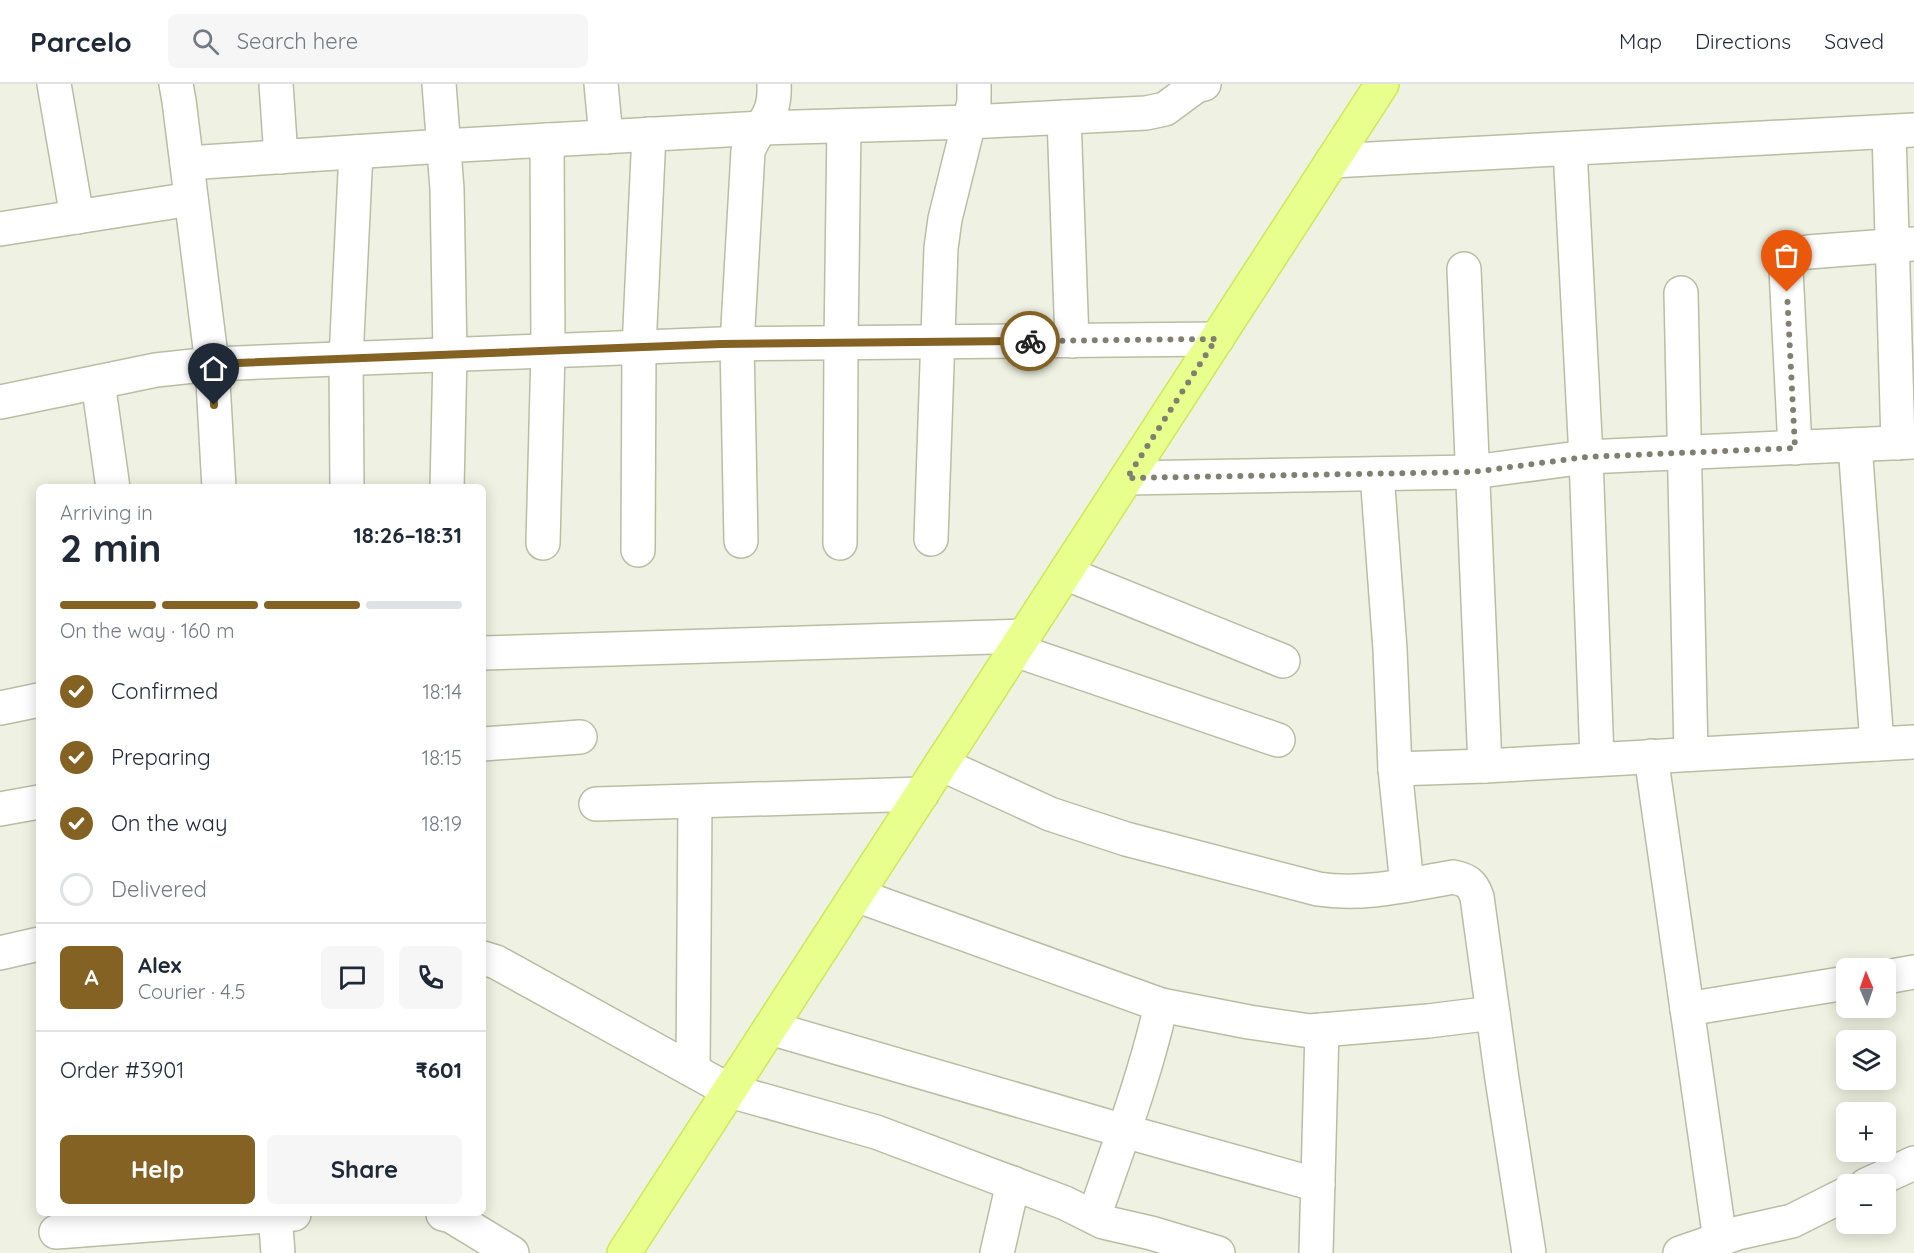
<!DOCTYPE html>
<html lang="en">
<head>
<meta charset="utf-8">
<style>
  :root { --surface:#fff; --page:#f6f6f7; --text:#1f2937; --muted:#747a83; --line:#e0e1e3; --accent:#846224 }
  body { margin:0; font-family:Quicksand,sans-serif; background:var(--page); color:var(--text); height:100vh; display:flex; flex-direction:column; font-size:22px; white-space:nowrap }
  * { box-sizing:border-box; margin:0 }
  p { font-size:20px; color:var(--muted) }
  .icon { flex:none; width:33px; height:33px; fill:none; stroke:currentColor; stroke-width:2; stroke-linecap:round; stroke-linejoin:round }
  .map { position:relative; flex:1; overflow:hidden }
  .side { position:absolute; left:36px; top:400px; width:450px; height:732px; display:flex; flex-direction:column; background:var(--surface); border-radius:9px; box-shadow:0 3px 15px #0003 }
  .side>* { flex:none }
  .needle { width:39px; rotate:358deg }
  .controls { position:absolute; left:1836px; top:874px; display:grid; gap:12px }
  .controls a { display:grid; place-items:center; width:60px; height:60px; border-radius:9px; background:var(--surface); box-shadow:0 3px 15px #0003; font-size:30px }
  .pin { position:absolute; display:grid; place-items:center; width:51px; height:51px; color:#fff; margin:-62px -26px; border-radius:50% 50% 50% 0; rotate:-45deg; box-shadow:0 0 6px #0007 }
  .pin .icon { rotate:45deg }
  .courier { position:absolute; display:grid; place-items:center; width:60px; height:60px; margin:-30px; border:4px solid #846224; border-radius:50%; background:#fff; color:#222; box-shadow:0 2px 8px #0007 }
  .head em { font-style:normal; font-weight:700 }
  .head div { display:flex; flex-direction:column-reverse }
  .head { display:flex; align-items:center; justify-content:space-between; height:102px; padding:0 24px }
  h1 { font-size:39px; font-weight:700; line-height:45px }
  .bar { display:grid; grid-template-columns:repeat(4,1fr); gap:9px 6px; align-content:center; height:72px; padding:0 24px }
  .bar i { height:8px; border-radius:4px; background:var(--line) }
  .bar .active { background:var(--accent) }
  .bar p { grid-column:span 4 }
  .line { display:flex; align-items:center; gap:15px; padding:0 24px; border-top:2px solid var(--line) }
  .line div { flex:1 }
  .round { display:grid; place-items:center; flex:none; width:63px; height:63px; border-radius:9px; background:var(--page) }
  ol { padding:0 24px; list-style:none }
  li { display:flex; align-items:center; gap:18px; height:66px }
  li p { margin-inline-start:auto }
  li .icon { padding:6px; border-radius:50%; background:var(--accent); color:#fff; stroke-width:4 }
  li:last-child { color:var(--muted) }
  li i { width:33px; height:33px; border:3px solid var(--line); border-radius:50% }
  .button { display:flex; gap:12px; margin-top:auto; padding:12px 24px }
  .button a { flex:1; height:69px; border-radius:9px; background:var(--accent); color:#fff; font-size:24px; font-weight:700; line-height:69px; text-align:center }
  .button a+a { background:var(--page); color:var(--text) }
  header { display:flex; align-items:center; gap:36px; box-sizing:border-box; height:84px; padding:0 30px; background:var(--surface); border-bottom:2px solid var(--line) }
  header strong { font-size:28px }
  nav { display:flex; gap:33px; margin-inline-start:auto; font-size:21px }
  .search { width:420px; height:54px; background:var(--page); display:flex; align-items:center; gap:15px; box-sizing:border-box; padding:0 21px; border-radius:9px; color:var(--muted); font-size:22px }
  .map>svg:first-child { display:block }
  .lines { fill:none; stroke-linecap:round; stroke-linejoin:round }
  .minor-casing { stroke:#b9bda4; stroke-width:36 }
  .major-casing { stroke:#cde85a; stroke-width:36 }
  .minor { stroke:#fff; stroke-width:33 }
  .major { stroke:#e8ff8e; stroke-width:33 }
  .done { stroke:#7f8070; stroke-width:6; stroke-dasharray:0 10.8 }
  .route { stroke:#846224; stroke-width:8 }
</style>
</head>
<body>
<header>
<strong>Parcelo</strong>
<div class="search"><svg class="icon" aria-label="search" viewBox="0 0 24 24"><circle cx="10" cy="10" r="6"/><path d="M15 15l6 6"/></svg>Search here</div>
<nav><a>Map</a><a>Directions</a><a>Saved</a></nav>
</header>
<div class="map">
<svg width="1914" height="1169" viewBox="0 0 1914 1169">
  <rect width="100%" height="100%" fill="#eff2e2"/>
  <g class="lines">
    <defs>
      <g id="minor">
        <path d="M54,0L77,133"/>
        <path d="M176,0L179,17L212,280L219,404"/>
        <path d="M276,0L281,73"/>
        <path d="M439,0L447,105L450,271L447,404"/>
        <path d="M601,0L606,53"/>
        <path d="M1064,33L1072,257"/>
        <path d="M1889,48L1898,359"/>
        <path d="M1570,65L1586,373L1597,675"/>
        <path d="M1332,77L1914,46"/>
        <path d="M187,79L443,62L762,44L969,38L1146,29L1165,25L1196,2L1204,0"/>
        <path d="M0,145L191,115"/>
        <path d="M1464,185L1485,682"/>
        <path d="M1681,209L1691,670"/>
        <path d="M98,298L113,404"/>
        <path d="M0,318L156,286L212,280L721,260L1217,255"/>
        <path d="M1855,361L1877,660"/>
        <path d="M1795,364L1786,186C1789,172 1795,170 1808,168L1914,160"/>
        <path d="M1377,390L1390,565L1395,685L1407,801"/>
        <path d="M1127,394L1473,388L1586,373L1914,358"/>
        <path d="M347,404L346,275L356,68"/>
        <path d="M931,455L941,164L945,135L974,18V0"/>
        <path d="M741,457L737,260L748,67C759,39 776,35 774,0"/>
        <path d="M543,459L548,267L547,56"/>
        <path d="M840,459L841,259L844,42"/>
        <path d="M638,466L639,264L649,50"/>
        <path d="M1065,489L1283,577"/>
        <path d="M1015,566L1278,656"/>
        <path d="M483,569L1024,552"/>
        <path d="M0,624L39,616"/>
        <path d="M483,660L580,653"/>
        <path d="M1651,672L1720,1156"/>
        <path d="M941,680L1050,730L1126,755L1318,805C1363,812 1408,801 1453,793C1467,796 1472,799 1477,813L1502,995L1529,1169"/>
        <path d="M1395,685L1485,682L1914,658"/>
        <path d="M596,720L922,710"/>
        <path d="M0,725L39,718"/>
        <path d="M856,811L1161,921L1249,938L1310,947L1428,937L1493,929"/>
        <path d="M0,869L39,860"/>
        <path d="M483,874L496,878L730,1007L876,1048L1065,1119L1103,1138L1151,1149L1218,1169"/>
        <path d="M1886,893L1914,888"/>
        <path d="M1687,925L1846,899"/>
        <path d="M770,944L1124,1047L1318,1101"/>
        <path d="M693,986L695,718"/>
        <path d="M1866,1101L1914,1079"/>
        <path d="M275,1130L278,1169"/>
        <path d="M443,1130L451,1132L512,1169"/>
        <path d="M1094,1133C1118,1063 1145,993 1161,921"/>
        <path d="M56,1148L294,1130"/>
        <path d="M997,1169L1013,1099"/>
        <path d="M1316,1169L1322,946"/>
        <path d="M1680,1169L1738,1149L1792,1137L1846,1110"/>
      </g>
      <path id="major" d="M624,1169L1382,0"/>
    </defs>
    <use href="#minor" class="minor-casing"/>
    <use href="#major" class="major-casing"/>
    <use href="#minor" class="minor"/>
    <use href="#major" class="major"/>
  </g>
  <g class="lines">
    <path class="done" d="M1030,257L1216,255L1127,394L1473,388L1586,373L1795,364L1787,208"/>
    <path class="route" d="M214,321L212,280L721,260L1030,257"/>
  </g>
</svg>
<div class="controls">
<a><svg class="needle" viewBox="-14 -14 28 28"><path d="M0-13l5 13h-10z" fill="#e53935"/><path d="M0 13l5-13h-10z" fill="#747a83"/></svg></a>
<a><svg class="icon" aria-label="layers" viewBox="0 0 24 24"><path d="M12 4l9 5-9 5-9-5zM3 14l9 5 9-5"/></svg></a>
<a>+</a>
<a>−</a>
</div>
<div class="pin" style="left:1787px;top:208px;background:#ea580c"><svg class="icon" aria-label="bag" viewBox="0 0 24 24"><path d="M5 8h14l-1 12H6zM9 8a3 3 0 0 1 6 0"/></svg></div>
<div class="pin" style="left:214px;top:321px;background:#1f2937"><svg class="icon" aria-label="home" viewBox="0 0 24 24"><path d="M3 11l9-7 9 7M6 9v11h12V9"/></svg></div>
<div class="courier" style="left:1030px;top:257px"><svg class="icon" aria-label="bike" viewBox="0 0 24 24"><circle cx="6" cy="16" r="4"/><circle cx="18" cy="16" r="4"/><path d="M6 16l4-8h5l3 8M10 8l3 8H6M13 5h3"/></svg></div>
<section class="side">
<div class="head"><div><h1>2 min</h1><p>Arriving in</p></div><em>18:26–18:31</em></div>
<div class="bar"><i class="active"></i><i class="active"></i><i class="active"></i><i></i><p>On the way · 160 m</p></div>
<ol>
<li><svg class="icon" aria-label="check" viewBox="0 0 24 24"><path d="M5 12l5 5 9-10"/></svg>Confirmed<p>18:14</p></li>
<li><svg class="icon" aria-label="check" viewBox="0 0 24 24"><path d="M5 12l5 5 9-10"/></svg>Preparing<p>18:15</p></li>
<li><svg class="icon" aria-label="check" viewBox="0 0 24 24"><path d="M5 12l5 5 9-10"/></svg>On the way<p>18:19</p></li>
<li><i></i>Delivered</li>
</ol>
<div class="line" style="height:108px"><b class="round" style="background:var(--accent);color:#fff">A</b><div><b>Alex</b><p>Courier · 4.5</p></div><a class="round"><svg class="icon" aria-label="chat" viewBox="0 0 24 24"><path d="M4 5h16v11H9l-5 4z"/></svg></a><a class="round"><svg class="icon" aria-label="phone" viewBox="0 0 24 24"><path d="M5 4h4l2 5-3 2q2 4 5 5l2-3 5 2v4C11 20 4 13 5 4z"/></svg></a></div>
<div class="line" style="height:78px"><div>Order #3901</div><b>₹601</b></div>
<div class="button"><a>Help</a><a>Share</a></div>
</section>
</div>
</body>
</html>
